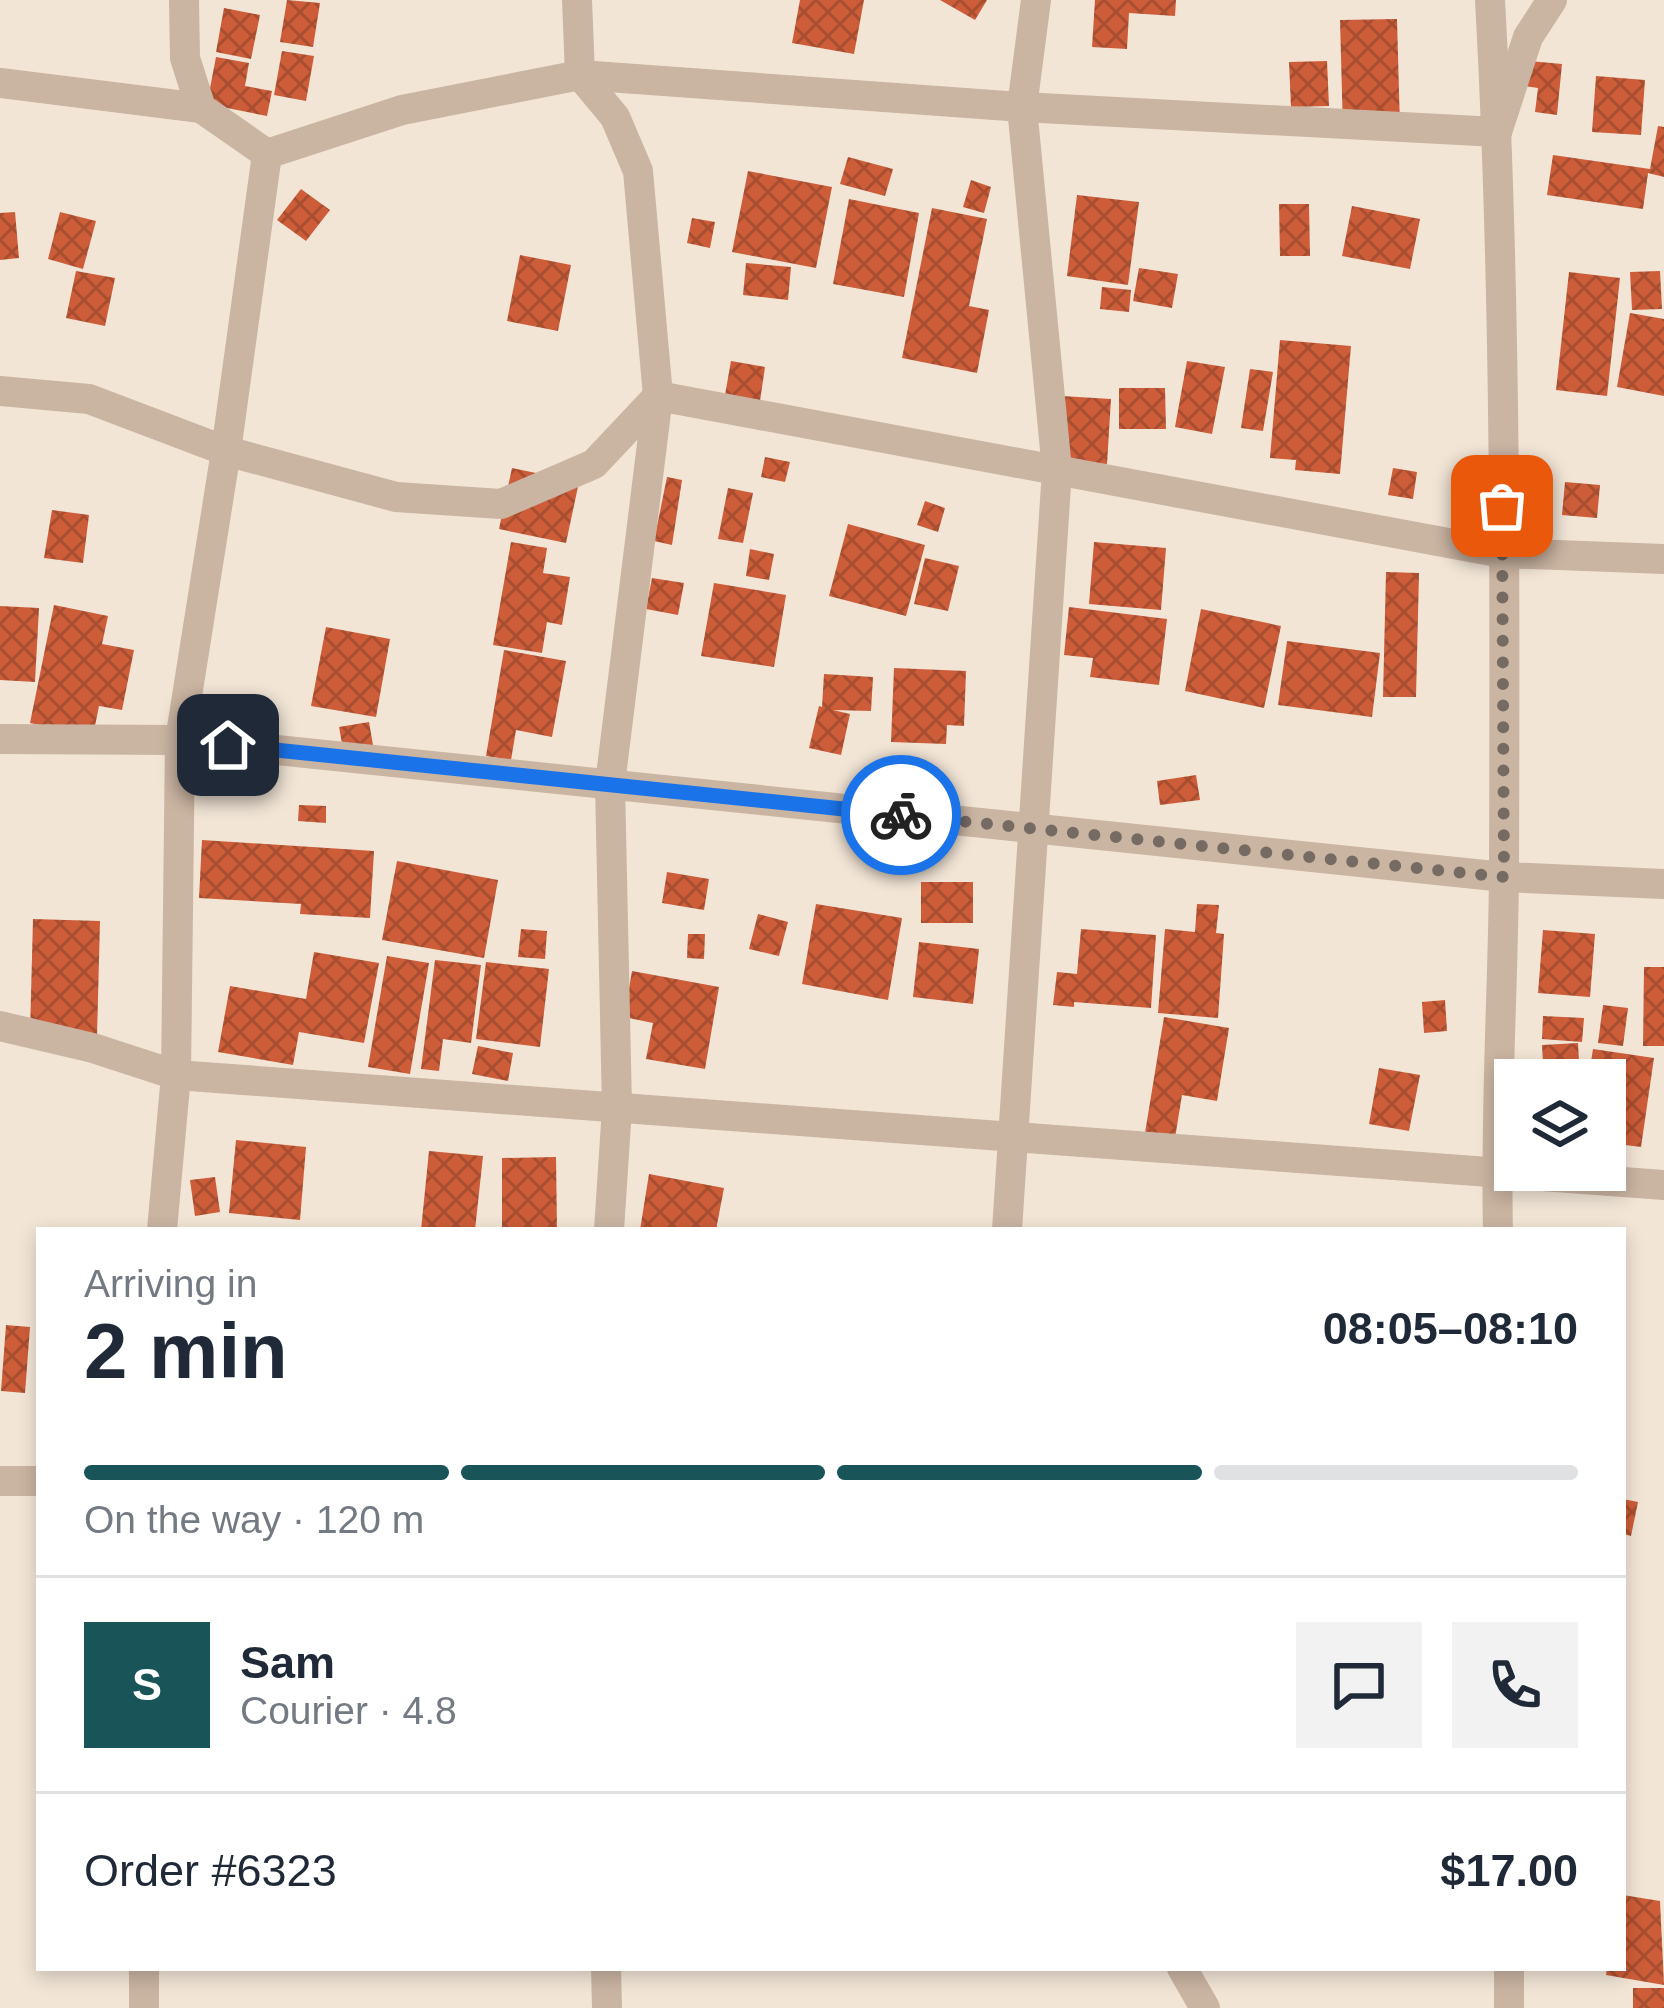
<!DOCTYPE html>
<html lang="en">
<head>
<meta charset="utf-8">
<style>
  :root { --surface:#fff; --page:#f2f2f3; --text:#1f2937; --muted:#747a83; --line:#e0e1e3; --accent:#185458 }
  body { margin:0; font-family:Helvetica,sans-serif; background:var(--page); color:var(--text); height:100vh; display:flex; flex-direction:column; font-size:45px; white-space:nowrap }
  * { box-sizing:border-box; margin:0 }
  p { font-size:39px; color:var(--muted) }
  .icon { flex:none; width:66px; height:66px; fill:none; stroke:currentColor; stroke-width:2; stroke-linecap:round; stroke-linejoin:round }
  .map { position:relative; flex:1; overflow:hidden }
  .panel { position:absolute; left:36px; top:1227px; width:1590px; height:744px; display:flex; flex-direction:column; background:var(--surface); border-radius:0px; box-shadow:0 6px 18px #0003 }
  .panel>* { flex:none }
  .buttons { position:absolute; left:1494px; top:1059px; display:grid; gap:24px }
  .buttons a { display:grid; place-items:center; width:132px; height:132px; border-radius:0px; background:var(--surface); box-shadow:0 6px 18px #0003; font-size:60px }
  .pin { position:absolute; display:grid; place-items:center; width:102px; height:102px; color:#fff; margin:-51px; border-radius:24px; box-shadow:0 6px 18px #0006 }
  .courier { position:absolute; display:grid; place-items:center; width:120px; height:120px; margin:-60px; border:9px solid #1a73e8; border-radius:50%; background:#fff; color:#222; box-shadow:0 3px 15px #0007 }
  .overview em { font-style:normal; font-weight:700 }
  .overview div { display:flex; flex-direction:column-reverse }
  .overview { display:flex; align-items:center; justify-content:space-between; height:204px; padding:0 48px }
  h1 { font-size:78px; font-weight:700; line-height:90px }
  .bar { display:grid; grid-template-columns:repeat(4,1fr); gap:18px 12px; align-content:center; height:144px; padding:0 48px }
  .bar i { height:15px; border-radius:9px; background:var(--line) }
  .bar .on { background:var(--accent) }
  .bar p { grid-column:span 4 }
  .line { display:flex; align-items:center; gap:30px; padding:0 48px; border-top:3px solid var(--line) }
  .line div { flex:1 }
  .round { display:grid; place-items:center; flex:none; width:126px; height:126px; border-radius:0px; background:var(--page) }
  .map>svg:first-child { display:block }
  .building { fill:url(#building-cross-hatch) }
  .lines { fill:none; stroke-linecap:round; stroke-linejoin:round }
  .minor { stroke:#cab4a2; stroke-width:30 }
  .done { stroke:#766b63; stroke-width:12; stroke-dasharray:0 21.6 }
  .route { stroke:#1a73e8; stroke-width:15 }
</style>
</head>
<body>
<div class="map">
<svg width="1664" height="2008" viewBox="0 0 1664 2008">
  <defs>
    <pattern id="building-cross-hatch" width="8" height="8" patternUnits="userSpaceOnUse" patternTransform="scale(3)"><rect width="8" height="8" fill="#cd5d39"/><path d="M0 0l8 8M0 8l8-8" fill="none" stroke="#a74d30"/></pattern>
  </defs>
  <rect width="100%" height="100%" fill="#f2e5d6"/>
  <g class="building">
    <path d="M287,0L320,3L313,47L280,42Z"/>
    <path d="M800,0H864L854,54L792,43Z"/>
    <path d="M940,0H987L975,20Z"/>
    <path d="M1095,0H1176L1175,16L1129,13L1127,49L1092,47Z"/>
    <path d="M224,8L260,15L251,59L216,52Z"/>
    <path d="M1397,19L1400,128L1343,130L1340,20Z"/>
    <path d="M282,51L314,56L306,101L274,95Z"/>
    <path d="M216,57L249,63L245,86L272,91L267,116L207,104Z"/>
    <path d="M1519,60L1562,64L1557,115L1535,112L1538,88L1516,85Z"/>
    <path d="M1327,61L1329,106L1291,107L1289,62Z"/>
    <path d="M1596,76L1645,80L1641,135L1592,132Z"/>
    <path d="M1658,126L1664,127V177L1648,173L1643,209L1547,195L1553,155L1650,169Z"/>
    <path d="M848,157L893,169L885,196L840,184Z"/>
    <path d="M748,171L832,187L816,268L732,252Z"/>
    <path d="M971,180L991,187L984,213L963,207Z"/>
    <path d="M301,189L330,210L306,241L277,220Z"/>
    <path d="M1077,195L1139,202L1128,285L1067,276Z"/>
    <path d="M849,199L919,213L904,297L833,284Z"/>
    <path d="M1279,204H1309L1310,256H1280Z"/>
    <path d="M1352,206L1420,219L1410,269L1342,256Z"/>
    <path d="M932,208L987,219L969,306L989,310L977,373L902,358Z"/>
    <path d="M15,212L19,258L0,260V213Z"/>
    <path d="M60,212L96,221L83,269L48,259Z"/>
    <path d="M692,218L715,222L710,248L687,243Z"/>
    <path d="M520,255L571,265L558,331L507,321Z"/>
    <path d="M746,263L791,267L788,300L743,295Z"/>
    <path d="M1139,268L1178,274L1172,308L1133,301Z"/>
    <path d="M76,271L115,278L105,326L66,318Z"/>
    <path d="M1660,271L1662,309L1632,310L1630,272Z"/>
    <path d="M1569,272L1620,278L1607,396L1556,390Z"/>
    <path d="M1102,287L1131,290L1129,312L1100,309Z"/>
    <path d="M1630,313L1664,319V396L1617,387Z"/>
    <path d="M1280,340L1351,346L1340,474L1295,470L1296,460L1270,458Z"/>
    <path d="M731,361L765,367L760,401L725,395Z"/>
    <path d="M1187,361L1225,367L1212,434L1175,427Z"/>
    <path d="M1250,369L1273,372L1263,431L1241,428Z"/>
    <path d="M1119,388H1165L1166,429H1119Z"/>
    <path d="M1062,396L1111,399L1107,464L1059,462Z"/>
    <path d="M765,457L790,462L785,482L761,477Z"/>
    <path d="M512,468L579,482L566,543L499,529Z"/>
    <path d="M1393,468L1417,472L1413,499L1388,495Z"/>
    <path d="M667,477L682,480L672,545L654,541Z"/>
    <path d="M1565,482L1600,485L1597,518L1562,515Z"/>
    <path d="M728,488L753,493L743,543L718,539Z"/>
    <path d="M925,501L945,508L938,532L917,525Z"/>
    <path d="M52,510L89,515L83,563L44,558Z"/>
    <path d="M848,524L925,545L906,616L829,596Z"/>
    <path d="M511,542L547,548L543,573L570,577L562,625L547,622L542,653L493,645Z"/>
    <path d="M1094,542L1166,548L1161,610L1089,604Z"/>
    <path d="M750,549L774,554L769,580L746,576Z"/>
    <path d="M925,558L959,566L948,611L914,604Z"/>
    <path d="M1386,572L1419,573L1416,697H1383Z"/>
    <path d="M652,578L684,583L678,615L646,609Z"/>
    <path d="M714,583L786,595L774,667L701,656Z"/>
    <path d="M54,605L108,616L102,644L134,650L122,710L99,706L93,736L30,723Z"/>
    <path d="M0,606L39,608L35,682L0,680Z"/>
    <path d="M1069,607L1167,619L1159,685L1090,677L1093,658L1064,655Z"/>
    <path d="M1201,609L1281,626L1264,708L1185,691Z"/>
    <path d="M326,627L390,639L376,717L311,706Z"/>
    <path d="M1287,641L1380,653L1372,717L1278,705Z"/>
    <path d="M504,650L566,661L552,737L516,730L511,760L486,756Z"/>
    <path d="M894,668L966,671L964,726L947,725L946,744L891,742Z"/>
    <path d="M824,674L873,677L871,711L833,710L850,714L841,755L809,748L819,706L822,707Z"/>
    <path d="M369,722L373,745L343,749L339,727Z"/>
    <path d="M886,762L921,771L913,800L878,790Z"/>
    <path d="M1196,775L1200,800L1160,805L1157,781Z"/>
    <path d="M299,805L326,806V823L298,821Z"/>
    <path d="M202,840L374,851L370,918L300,914L301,904L199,898Z"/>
    <path d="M397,861L498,880L484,958L382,940Z"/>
    <path d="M667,872L709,879L704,910L662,903Z"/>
    <rect x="921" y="882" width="52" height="41"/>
    <path d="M816,904L902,918L888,1000L802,984Z"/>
    <path d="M1197,904L1219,905L1216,933L1224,934L1218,1018L1158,1013L1165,929L1195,932Z"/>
    <path d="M758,914L788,922L779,956L749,949Z"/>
    <path d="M33,919L100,921L97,1036L30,1034Z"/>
    <path d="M521,929L547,931L545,959L518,957Z"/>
    <path d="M1081,929L1156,935L1151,1008L1074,1002V1007L1053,1005L1057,972L1077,974Z"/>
    <path d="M1543,930L1595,934L1590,997L1538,993Z"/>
    <path d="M688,934H705L704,959L687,958Z"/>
    <path d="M919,942L979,949L973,1004L913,997Z"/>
    <path d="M314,952L379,963L364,1043L299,1032L293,1065L218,1052L230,986L306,999Z"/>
    <path d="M387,956L429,963L410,1074L368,1067Z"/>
    <path d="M435,960L481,965L471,1043L443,1039L439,1071L421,1069Z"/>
    <path d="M486,962L549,969L540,1047L476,1039Z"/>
    <path d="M1644,967H1664V1046H1643Z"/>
    <path d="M632,971L719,987L705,1069L646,1059L653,1023L624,1017Z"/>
    <path d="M1445,1000L1447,1031L1424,1033L1422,1002Z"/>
    <path d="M1603,1005L1628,1008L1623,1046L1598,1043Z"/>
    <path d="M1543,1016L1584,1018L1582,1042L1542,1039Z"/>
    <path d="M1164,1017L1229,1028L1217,1101L1182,1095L1175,1138L1145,1133Z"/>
    <path d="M1578,1043L1580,1080H1544L1542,1045Z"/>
    <path d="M478,1046L513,1053L508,1081L472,1074Z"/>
    <path d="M1593,1049L1654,1058L1641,1147L1610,1143L1612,1128L1605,1127V1080H1588Z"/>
    <path d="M1379,1068L1420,1075L1409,1131L1369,1124Z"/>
    <path d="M236,1140L306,1147L300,1220L229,1213Z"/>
    <path d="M429,1151L483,1156L475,1230H421Z"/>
    <path d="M556,1157L557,1230H502V1158Z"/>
    <path d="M649,1174L724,1188L716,1230H640Z"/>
    <path d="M215,1177L220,1212L195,1216L190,1180Z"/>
    <path d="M6,1325L30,1327L25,1393L1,1391Z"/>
    <path d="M1623,1499L1638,1502L1631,1536L1623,1534Z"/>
    <path d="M1623,1895L1660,1901L1664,1985L1606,1975L1607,1968H1623Z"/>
    <rect x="1633" y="1988" width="31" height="20"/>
  </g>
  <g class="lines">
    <g class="minor">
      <path d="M184,0L185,58L201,108L267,154"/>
      <path d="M577,0L580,75L615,117L638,171L658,396L610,784L617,1108L609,1230"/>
      <path d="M1490,0C1506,291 1505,584 1504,875C1503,993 1495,1112 1498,1230"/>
      <path d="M0,83L201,108"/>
      <path d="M267,154L402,110L580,75L1022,107L1497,132L1528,37L1552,0"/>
      <path d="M0,391L89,399L226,451L396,497L501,504L594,464L658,396L1502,553L1664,559"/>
      <path d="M0,739L180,740L1504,877L1664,884"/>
      <path d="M0,1026L93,1048L176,1075L1664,1185"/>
      <path d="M162,1230L176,1075L180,740L226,451L267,154"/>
      <path d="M1007,1230L1057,470L1022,107L1036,0"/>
      <path d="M0,1481H39"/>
      <path d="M144,1968V2008"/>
      <path d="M606,1968L607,2008"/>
      <path d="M1182,1968L1205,2008"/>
      <path d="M1509,1968V2008"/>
    </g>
  </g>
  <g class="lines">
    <path class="done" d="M901,815L1504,877L1502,506"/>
    <path class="route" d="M228,745L901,815"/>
  </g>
</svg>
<div class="buttons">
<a><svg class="icon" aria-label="layers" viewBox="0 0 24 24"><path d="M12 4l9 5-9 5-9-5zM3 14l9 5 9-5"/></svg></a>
</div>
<div class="pin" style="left:1502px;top:506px;background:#ea580c"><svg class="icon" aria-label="bag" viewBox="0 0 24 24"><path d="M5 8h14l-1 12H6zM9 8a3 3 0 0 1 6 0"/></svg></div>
<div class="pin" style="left:228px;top:745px;background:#1f2937"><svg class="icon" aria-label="home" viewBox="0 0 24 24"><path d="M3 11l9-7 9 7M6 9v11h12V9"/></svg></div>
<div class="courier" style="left:901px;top:815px"><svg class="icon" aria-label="bike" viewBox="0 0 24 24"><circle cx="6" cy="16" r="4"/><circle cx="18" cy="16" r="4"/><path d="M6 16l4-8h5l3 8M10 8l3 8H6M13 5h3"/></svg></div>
<section class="panel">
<div class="overview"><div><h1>2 min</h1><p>Arriving in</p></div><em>08:05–08:10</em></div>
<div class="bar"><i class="on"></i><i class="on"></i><i class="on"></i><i></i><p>On the way · 120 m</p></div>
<div class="line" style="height:216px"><b class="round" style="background:var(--accent);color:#fff">S</b><div><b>Sam</b><p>Courier · 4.8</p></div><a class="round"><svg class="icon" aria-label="chat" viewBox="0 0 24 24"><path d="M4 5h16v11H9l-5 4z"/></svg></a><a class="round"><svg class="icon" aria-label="phone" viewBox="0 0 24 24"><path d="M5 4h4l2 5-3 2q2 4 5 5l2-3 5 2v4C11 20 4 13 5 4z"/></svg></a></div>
<div class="line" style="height:156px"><div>Order #6323</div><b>$17.00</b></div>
</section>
</div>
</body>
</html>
